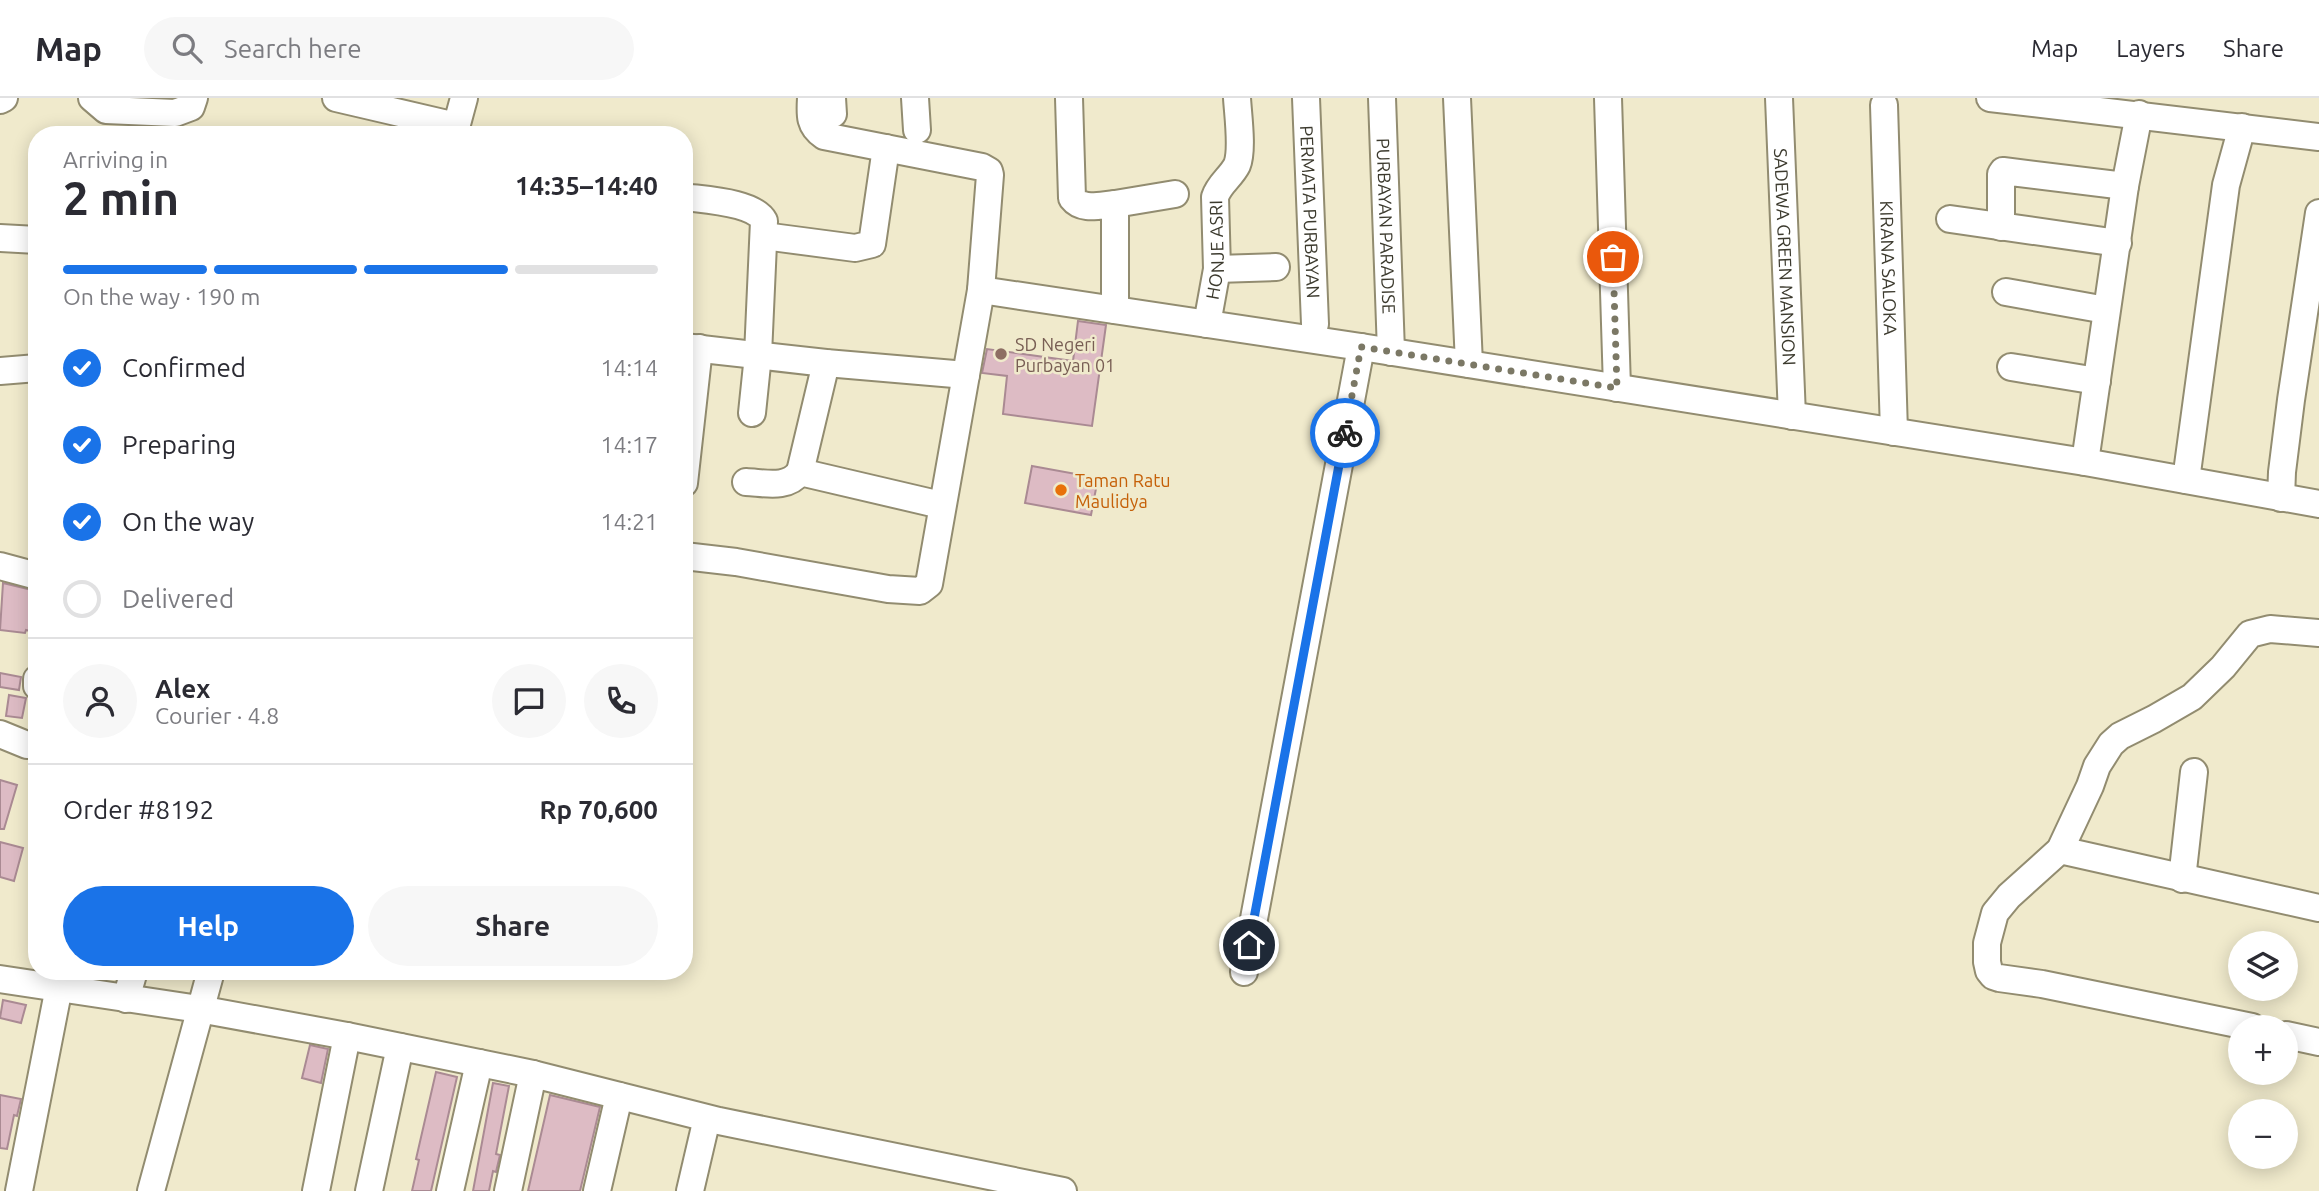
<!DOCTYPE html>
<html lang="en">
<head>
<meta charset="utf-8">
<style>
  :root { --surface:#fff; --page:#f7f7f7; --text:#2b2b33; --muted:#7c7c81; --line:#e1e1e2; --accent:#1a73e8 }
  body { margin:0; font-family:Ubuntu,sans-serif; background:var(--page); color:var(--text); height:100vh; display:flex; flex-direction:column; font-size:26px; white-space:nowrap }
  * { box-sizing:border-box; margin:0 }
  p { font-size:23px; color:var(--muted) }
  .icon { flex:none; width:38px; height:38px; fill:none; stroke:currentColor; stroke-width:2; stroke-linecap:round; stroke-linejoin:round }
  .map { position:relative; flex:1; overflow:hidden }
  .sheet { position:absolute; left:28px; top:28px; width:665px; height:854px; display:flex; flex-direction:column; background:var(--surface); border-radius:28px; box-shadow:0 4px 18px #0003 }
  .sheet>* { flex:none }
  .tools { position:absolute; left:2228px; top:833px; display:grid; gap:14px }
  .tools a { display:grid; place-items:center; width:70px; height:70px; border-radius:50%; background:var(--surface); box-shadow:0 4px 18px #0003; font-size:35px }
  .pin { position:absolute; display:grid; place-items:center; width:60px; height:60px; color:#fff; margin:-30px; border:4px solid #fff; border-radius:50%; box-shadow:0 2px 7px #0007 }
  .courier { position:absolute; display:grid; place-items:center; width:70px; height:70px; margin:-35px; border:5px solid #1a73e8; border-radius:50%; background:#fff; color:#222; box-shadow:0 2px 9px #0007 }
  .headline em { font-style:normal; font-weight:700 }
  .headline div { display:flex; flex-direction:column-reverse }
  .headline { display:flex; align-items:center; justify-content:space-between; height:119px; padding:0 35px }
  h1 { font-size:46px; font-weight:700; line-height:52px }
  .bar { display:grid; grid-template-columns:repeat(4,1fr); gap:10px 7px; align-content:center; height:84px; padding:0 35px }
  .bar i { height:9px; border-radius:5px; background:var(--line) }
  .bar .selected { background:var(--accent) }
  .bar p { grid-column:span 4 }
  .line { display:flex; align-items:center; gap:18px; padding:0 35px; border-top:2px solid var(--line) }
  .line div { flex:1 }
  .round { display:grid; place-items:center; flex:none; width:74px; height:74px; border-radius:37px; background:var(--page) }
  ol { padding:0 35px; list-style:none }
  li { display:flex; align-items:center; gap:21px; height:77px }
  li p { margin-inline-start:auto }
  li .icon { padding:7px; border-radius:50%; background:var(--accent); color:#fff; stroke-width:4 }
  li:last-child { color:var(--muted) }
  li i { width:38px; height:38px; border:4px solid var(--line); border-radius:50% }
  .action { display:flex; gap:14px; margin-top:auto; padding:14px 35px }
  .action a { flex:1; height:80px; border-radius:42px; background:var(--accent); color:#fff; font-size:28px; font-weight:700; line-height:80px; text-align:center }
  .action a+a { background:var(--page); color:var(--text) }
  header { display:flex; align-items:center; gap:42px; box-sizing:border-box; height:98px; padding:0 35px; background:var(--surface); border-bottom:2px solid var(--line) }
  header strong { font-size:33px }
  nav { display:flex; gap:38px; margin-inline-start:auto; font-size:24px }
  .search { width:490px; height:63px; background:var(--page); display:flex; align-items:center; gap:18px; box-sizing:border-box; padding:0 24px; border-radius:38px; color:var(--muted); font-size:26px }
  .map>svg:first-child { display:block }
  .building { fill:#ddbbc4; stroke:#aa8a93; stroke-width:2 }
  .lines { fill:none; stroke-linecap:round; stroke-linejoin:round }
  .minor-casing { stroke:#928c70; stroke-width:30 }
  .minor { stroke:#fff; stroke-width:26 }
  .done { stroke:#7b7865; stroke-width:7; stroke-dasharray:0 12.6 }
  .route { stroke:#1a73e8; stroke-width:9 }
  .education-dot { fill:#8d6e63; stroke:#f0eacc; stroke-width:2.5 }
  .food-dot { fill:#e8710a; stroke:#f0eacc; stroke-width:2.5 }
  .labels { text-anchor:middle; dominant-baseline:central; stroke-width:5; stroke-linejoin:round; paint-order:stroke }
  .street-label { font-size:18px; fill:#3c3a2e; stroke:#f0eacc }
  .education-label { font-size:18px; fill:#785e54; stroke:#f0eacc; text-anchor:start }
  .food-label { font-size:18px; fill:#c56008; stroke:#f0eacc; text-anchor:start }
</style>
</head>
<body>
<header>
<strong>Map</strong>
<div class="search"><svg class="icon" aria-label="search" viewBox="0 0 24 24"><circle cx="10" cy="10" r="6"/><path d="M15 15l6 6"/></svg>Search here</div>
<nav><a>Map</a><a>Layers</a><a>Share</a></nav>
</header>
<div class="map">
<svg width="2319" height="1093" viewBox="0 0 2319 1093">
  <rect width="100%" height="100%" fill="#f0eacc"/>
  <g class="building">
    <path d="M1078,223L1106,227L1092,328L1003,316L1007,278L982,275L987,251L1073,263Z"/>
    <path d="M1032,368L1098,380L1091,417L1025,405Z"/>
    <path d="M3,485L36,493L30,533L26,532L25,535L0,532Z"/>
    <path d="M0,575L21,579L19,592L0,589Z"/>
    <path d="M9,597L26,600L22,620L6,618Z"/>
    <path d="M0,682L17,687L4,731H0Z"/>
    <path d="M0,744L23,750L14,783L0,779Z"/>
    <path d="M3,902L26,907L21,925L0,920Z"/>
    <path d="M310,947L328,951L321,985L302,980Z"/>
    <path d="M436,974L457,979L431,1093H412L419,1062L416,1061Z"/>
    <path d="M493,985L509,988L496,1056L500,1057L496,1074L493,1073L489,1093H473Z"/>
    <path d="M0,997L21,1001L17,1018L14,1017L7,1051L0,1050Z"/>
    <path d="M550,997L600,1009L580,1093H528Z"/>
  </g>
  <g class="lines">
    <defs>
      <g id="minor">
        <path d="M92,0L106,12L175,15L191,9L194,0"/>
        <path d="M336,0L456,28"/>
        <path d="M832,0L833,16"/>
        <path d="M915,0L917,32"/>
        <path d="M1069,0L1072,100C1082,113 1100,107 1115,106V212"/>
        <path id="s1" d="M1306,0L1315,226"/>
        <path id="s2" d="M1382,0L1391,254"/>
        <path d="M1457,0L1469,266"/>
        <path d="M1608,0L1617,290"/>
        <path id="s3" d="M1779,0L1792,318"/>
        <path d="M1990,0L2319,39"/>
        <path d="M0,2L4,0"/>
        <path id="s4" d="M1884,7L1894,334"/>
        <path d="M454,37L464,0"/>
        <path d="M684,99C705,102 754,104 764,123L758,257L752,315"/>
        <path d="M1115,106L1175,96"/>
        <path d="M1950,121L2118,145"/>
        <path d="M2001,129V76L2003,73L2125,88"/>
        <path d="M764,138L855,150L872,146L886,50"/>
        <path d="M0,140L37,142"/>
        <path d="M1217,171L1276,169"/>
        <path d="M981,192L1361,249L2085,364L2319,406"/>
        <path d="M2006,194L2106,212"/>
        <path id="s5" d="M1207,226L1217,171L1215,99C1219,86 1231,79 1237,67C1243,52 1238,17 1237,0"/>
        <path d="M684,249L826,265L966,277"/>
        <path d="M2011,269L2097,283"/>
        <path d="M0,273L37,270"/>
        <path d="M2085,364L2125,88L2139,16"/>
        <path d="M800,374L826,265"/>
        <path d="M2186,382L2226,87L2242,29"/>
        <path d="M746,384C766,385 787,391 800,374L941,407"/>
        <path d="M684,385L699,250"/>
        <path d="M2281,400L2282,374L2291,302L2319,115"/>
        <path d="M684,458L736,464L888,491L920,493L929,486L981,192L990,77L989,73L982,69L824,38C809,28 810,17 811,0"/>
        <path d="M0,468L37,478"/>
        <path d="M37,581V588"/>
        <path d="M0,636L27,647L37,646"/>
        <path d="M2060,752L2319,810"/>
        <path d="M2182,781L2194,674"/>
        <path d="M1244,874L1361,249"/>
        <path d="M0,881L199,911L347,938L533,976L719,1023L1063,1093"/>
        <path d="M126,901L134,873"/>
        <path d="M2252,929L2042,886L1999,880L1993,878L1989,873L1987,864V845L1995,815L2009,798L2060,752L2090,688L2097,668L2111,646L2120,638L2154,621L2192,599L2223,569L2250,536L2270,531L2319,535"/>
        <path d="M2286,937L2319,944"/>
        <path d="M19,1093L59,889"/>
        <path d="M151,1093L211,873"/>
        <path d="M316,1093L347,938"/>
        <path d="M369,1093L400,949"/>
        <path d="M450,1093L479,965"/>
        <path d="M508,1093L533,976"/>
        <path d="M597,1093L619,998"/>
        <path d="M690,1093L704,1033"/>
      </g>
    </defs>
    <use href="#minor" class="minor-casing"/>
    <use href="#minor" class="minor"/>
  </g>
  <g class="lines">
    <path class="done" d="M1345,335L1361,249L1617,290L1613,159"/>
    <path class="route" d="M1249,847L1345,335"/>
  </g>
  <circle class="education-dot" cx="1001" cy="256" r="7"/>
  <circle class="food-dot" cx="1061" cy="392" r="7"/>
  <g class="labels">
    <g class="street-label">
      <text stroke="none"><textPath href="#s1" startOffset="114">PERMATA PURBAYAN</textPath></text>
      <text stroke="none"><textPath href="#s2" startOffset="128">PURBAYAN PARADISE</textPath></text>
      <text stroke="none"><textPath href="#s5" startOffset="75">HONJE ASRI</textPath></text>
      <text stroke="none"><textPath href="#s3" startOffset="159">SADEWA GREEN MANSION</textPath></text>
      <text stroke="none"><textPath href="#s4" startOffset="163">KIRANA SALOKA</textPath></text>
    </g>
    <g class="education-label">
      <text x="1015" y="246">SD Negeri<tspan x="1015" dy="21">Purbayan 01</tspan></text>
    </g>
    <g class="food-label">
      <text x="1075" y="382">Taman Ratu<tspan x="1075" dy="21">Maulidya</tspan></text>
    </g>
  </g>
</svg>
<div class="tools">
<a><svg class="icon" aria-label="layers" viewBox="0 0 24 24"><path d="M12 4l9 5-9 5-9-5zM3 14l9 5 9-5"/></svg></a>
<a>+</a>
<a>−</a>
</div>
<div class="pin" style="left:1613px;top:159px;background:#ea580c"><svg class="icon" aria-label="bag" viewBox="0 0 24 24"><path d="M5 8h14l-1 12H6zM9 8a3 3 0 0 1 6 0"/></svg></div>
<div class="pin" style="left:1249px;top:847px;background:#1f2937"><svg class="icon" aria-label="home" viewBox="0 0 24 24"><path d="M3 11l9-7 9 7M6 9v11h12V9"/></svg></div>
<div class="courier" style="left:1345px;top:335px"><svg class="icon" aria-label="bike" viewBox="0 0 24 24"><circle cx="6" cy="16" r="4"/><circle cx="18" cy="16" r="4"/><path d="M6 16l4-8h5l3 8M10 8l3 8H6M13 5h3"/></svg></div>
<section class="sheet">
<div class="headline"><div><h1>2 min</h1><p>Arriving in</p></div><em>14:35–14:40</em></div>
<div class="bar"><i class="selected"></i><i class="selected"></i><i class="selected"></i><i></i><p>On the way · 190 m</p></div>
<ol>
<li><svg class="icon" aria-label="check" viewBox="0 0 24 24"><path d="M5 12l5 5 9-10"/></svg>Confirmed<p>14:14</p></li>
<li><svg class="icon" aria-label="check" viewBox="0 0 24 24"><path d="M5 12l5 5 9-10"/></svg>Preparing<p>14:17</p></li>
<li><svg class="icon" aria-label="check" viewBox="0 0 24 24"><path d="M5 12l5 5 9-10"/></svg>On the way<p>14:21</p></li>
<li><i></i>Delivered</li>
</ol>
<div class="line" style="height:126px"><a class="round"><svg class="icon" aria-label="person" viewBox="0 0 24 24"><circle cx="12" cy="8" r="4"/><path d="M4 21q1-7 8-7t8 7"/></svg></a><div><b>Alex</b><p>Courier · 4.8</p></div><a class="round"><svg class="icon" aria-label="chat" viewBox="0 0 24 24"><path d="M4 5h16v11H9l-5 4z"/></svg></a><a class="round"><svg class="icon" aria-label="phone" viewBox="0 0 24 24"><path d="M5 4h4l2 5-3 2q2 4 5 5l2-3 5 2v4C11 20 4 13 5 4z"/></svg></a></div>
<div class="line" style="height:91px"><div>Order #8192</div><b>Rp 70,600</b></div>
<div class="action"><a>Help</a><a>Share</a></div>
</section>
</div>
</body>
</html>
